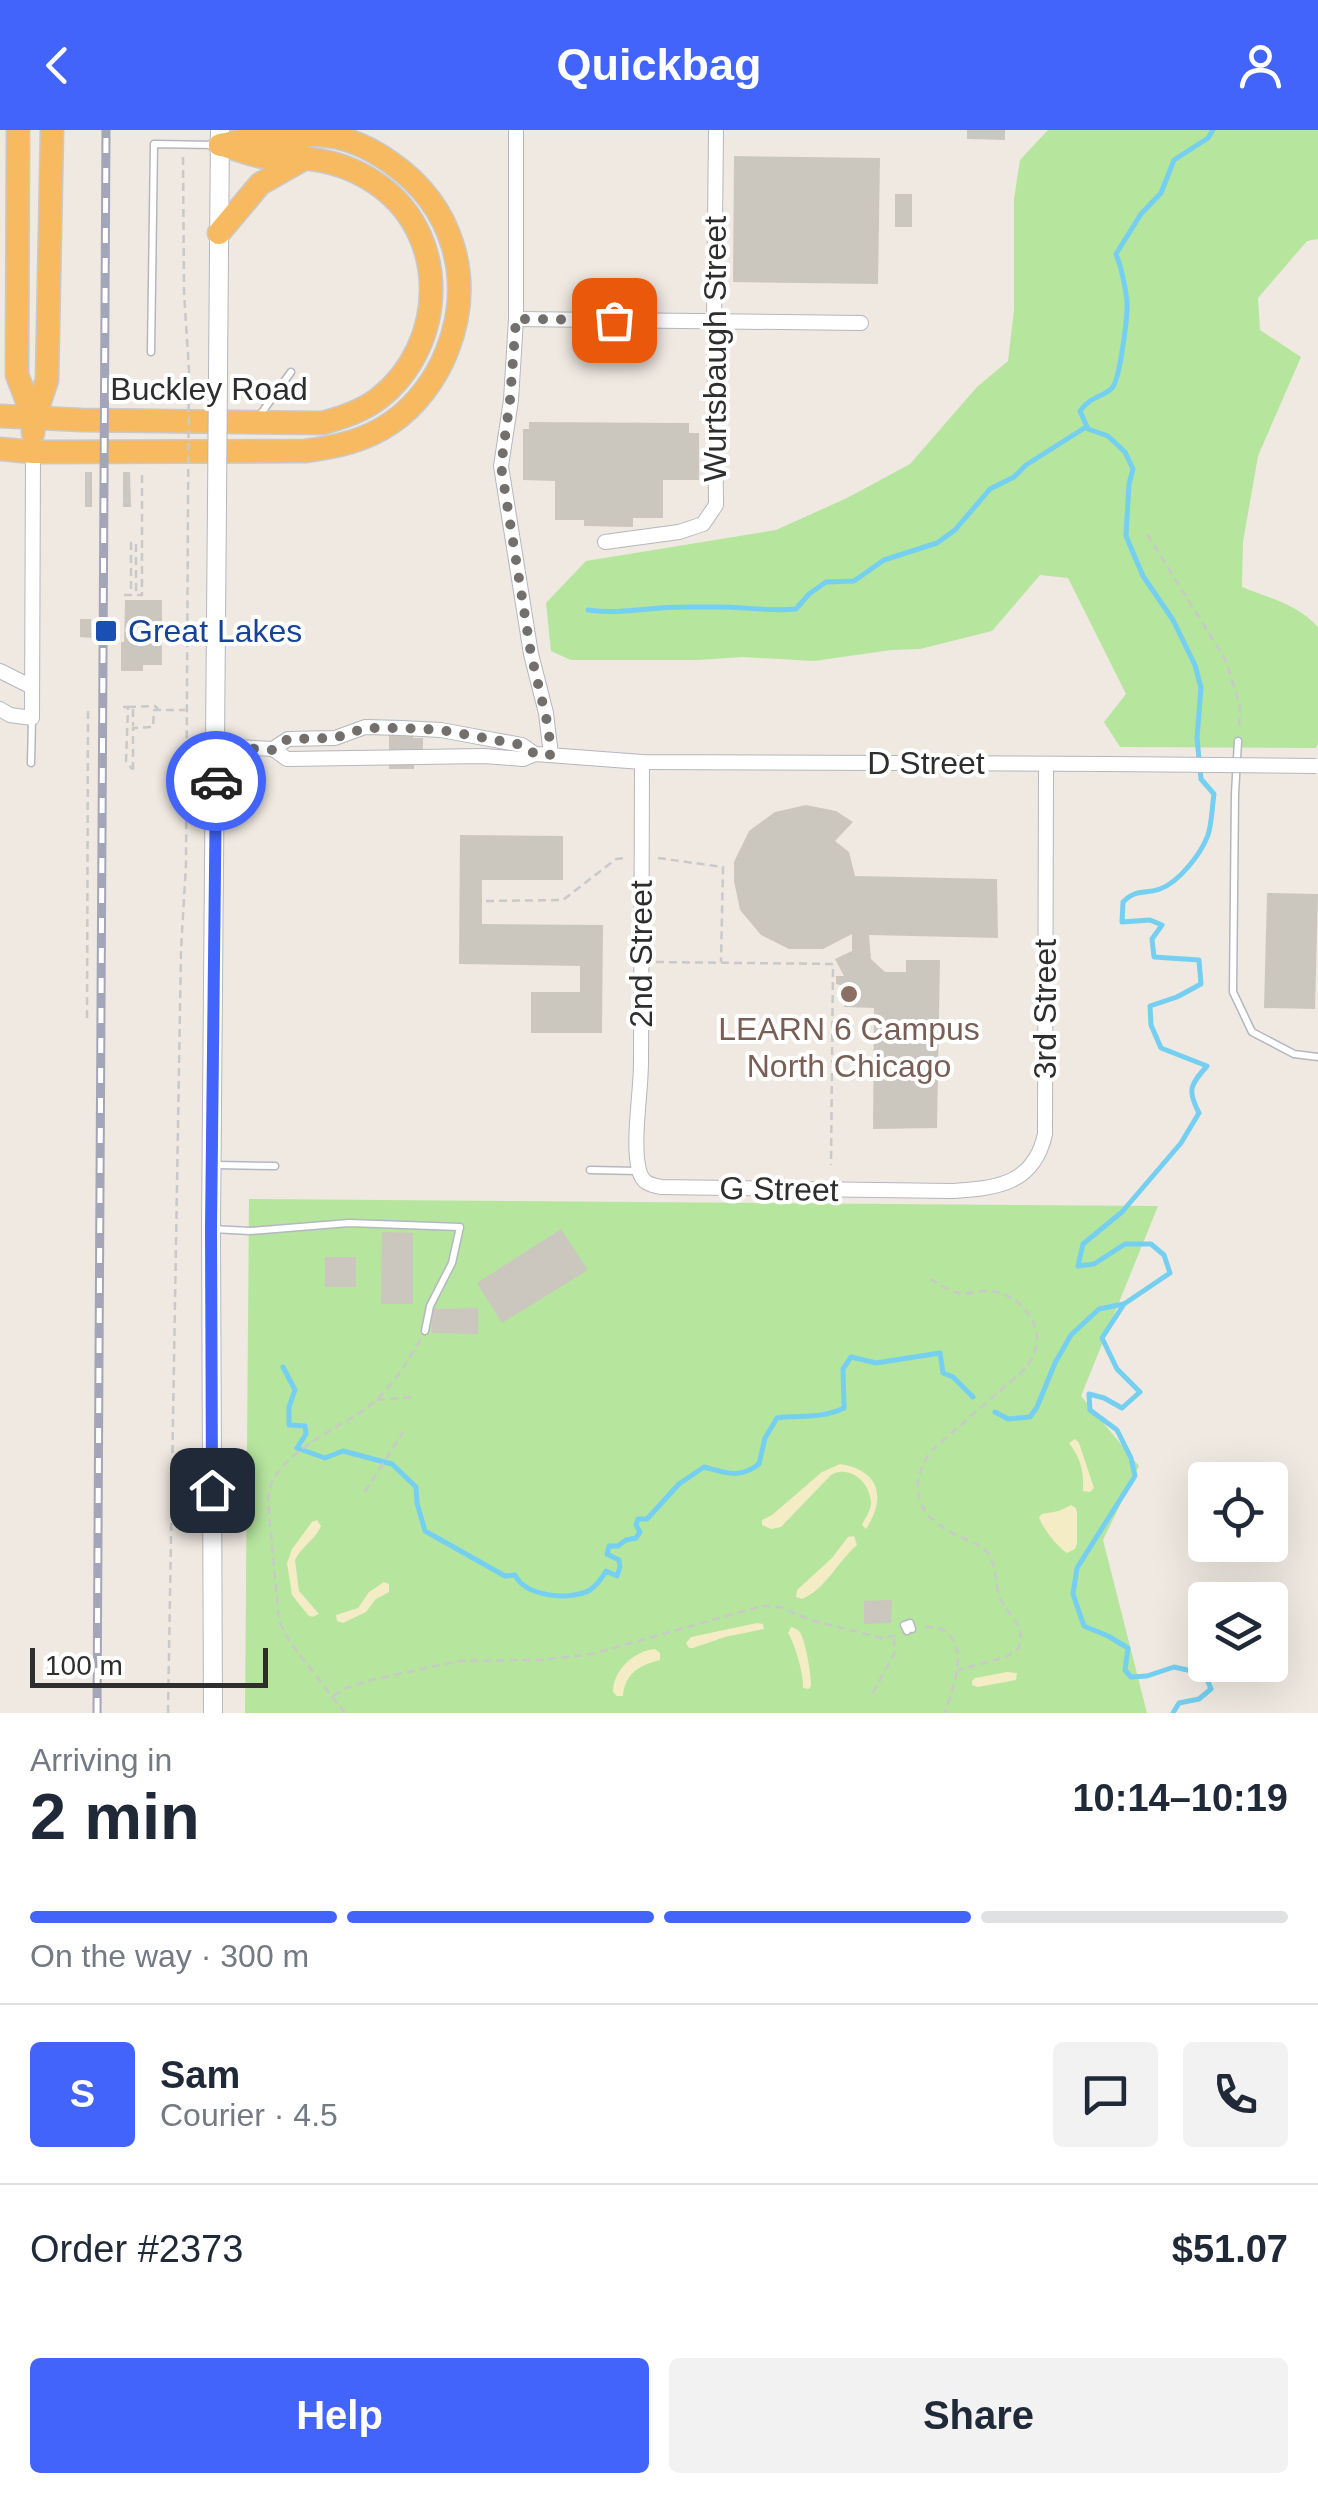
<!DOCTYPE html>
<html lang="en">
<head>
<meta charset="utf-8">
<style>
  :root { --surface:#fff; --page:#f2f2f3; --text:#1f2937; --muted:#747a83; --line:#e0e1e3; --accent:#4264fb }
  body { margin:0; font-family:Helvetica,sans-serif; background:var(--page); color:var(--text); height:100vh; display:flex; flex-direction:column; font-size:38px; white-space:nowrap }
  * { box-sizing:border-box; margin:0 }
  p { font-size:32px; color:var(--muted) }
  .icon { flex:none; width:55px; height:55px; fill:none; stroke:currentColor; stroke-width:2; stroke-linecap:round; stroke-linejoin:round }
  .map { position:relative; height:1583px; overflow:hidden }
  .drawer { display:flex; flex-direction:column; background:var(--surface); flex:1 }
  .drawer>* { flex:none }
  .tools { position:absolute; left:1188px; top:1332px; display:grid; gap:20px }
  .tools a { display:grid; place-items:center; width:100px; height:100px; border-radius:10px; background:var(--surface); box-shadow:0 10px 40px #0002; font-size:50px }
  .scale { position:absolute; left:30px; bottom:25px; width:238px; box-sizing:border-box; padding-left:10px; border:5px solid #2e2e2e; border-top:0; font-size:28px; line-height:35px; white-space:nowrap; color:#2e2e2e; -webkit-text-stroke:8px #fff; paint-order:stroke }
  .pin { position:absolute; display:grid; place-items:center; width:85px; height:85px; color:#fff; margin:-42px; border-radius:20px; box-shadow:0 5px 15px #0006 }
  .courier { position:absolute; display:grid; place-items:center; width:100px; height:100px; margin:-50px; border:8px solid #4264fb; border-radius:50%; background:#fff; color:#222; box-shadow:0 2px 12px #0007 }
  .overview em { font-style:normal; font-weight:700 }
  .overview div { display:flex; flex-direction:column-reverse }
  .overview { display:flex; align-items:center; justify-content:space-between; height:170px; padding:0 30px }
  h1 { font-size:65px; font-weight:700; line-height:75px }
  .bar { display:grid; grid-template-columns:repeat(4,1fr); gap:15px 10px; align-content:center; height:120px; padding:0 30px }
  .bar i { height:12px; border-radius:8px; background:var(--line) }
  .bar .selected { background:var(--accent) }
  .bar p { grid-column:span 4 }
  .line { display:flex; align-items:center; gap:25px; padding:0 30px; border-top:2px solid var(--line) }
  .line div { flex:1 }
  .round { display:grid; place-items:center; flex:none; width:105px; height:105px; border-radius:10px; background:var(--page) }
  .primary-button { display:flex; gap:20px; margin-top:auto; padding:20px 30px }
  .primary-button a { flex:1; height:115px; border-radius:10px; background:var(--accent); color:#fff; font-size:40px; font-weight:700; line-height:115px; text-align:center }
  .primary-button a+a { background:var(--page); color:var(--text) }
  header { display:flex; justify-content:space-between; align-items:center; height:130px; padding:0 30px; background:var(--accent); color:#fff; font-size:45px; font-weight:700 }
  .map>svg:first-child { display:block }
  .green { fill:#b6e59e }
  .sand { fill:#f3ecc5 }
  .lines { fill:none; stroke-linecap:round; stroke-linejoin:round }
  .stream { stroke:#75cff0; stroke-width:5 }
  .building { fill:#cbc7bf }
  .service-casing { stroke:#b4b7c1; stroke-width:9 }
  .minor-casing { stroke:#b4b7c1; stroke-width:16 }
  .secondary-casing { stroke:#b4b7c1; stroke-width:20 }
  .trunk-casing { stroke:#c9c9c9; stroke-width:25 }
  .path { stroke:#c9c9c9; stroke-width:2.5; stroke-dasharray:8 5; stroke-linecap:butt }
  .service { stroke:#fff; stroke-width:6 }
  .minor { stroke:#fff; stroke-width:14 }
  .secondary { stroke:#fff; stroke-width:18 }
  .trunk { stroke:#f8ba60; stroke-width:22 }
  .rail-casing { stroke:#a3a6b8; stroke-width:9 }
  .rail { stroke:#fff; stroke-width:5; stroke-dasharray:15; stroke-linecap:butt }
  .minor-bridge-casing { stroke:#b4b7c1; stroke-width:16; stroke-linecap:butt }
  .secondary-bridge-casing { stroke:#b4b7c1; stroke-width:20; stroke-linecap:butt }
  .path-bridge { stroke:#c9c9c9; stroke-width:2.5; stroke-dasharray:8 5; stroke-linecap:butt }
  .minor-bridge { stroke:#fff; stroke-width:14 }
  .secondary-bridge { stroke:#fff; stroke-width:18 }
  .done { stroke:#726f6d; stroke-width:10; stroke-dasharray:0 18 }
  .route { stroke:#4264fb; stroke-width:12 }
  .transit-dot { fill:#1a4fb4; stroke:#fff; stroke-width:4 }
  .education-dot { fill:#8d6e63; stroke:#fff; stroke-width:4 }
  .labels { text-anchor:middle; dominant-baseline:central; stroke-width:8; stroke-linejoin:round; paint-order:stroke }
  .street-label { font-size:32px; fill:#2e2e2e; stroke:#fff }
  .transit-label { font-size:32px; fill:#164399; stroke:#fff; text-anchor:start }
  .education-label { font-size:32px; fill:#785e54; stroke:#fff }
</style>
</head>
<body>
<header><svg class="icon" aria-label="back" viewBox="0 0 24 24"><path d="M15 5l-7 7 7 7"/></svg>Quickbag<svg class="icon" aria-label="person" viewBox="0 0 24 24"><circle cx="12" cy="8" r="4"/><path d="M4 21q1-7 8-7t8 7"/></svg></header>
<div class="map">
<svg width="1318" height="1583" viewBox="0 0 1318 1583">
  <rect width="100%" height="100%" fill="#efe9e1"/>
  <g class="green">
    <path d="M1048,0H1318V109L1307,111L1258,168L1260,200L1301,227L1258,326L1243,412L1242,457C1269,468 1297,474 1318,497V613L1316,618L1120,617L1104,592L1126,564L1068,448L1040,445L992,501L920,519L891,520L814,531L742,527L698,530H571L551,521L546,473L586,431L776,400L847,368L910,334L977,257L1008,231L1014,180V69L1020,30Z"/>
    <path d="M249,1069L1158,1076L1081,1266L1139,1336L1103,1410L1147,1583H245Z"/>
  </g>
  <g class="sand">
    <path d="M1075,1309L1079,1313L1094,1358L1090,1362L1083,1361C1084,1343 1081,1328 1069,1313Z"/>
    <path d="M840,1334C879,1340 887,1367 866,1399L862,1395C865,1388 871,1381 871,1372C870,1352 849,1334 831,1345L781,1397L771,1399L762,1395V1390L772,1385L822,1342Z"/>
    <path d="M1071,1375L1076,1378L1077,1383V1414L1075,1419L1067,1423C1058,1418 1041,1396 1039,1387L1042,1384L1059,1381Z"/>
    <path d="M317,1390L321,1396C316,1409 301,1417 295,1430L299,1461L319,1484L312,1487L308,1485L292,1465L287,1433L292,1419L312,1392Z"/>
    <path d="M854,1406L857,1415C838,1431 825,1460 802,1469L796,1467L797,1460L832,1428L848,1407Z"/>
    <path d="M384,1452L389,1454V1462L376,1469L366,1482L343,1493L337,1491L336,1485L358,1478L369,1462Z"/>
    <path d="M757,1493L763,1494L764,1499L725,1507L693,1518H689L686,1513L691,1507Z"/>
    <path d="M791,1497C794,1498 797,1499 799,1501C805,1507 812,1548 811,1556L809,1559L803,1558C804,1545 795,1514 788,1503Z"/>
    <path d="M655,1519L660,1523V1530C640,1535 625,1543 623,1566H617L613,1562C613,1540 634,1521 655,1519Z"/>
    <path d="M1007,1542L1017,1543L1016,1550L978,1557L972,1555V1551L975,1548Z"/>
  </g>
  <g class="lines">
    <g class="stream">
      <path d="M588,480C610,483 628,481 649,479C670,476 691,477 712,477C741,476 767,482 796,479L809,464L826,452L854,451L884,430L937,413L955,400L990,359L1014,347L1026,335L1086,297"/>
      <path d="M1124,1174L1102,1208L1117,1239L1140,1262L1122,1278L1104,1268L1089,1264L1090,1280L1117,1300L1131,1328L1135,1346L1077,1438L1073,1464L1084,1496L1108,1506L1128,1518L1125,1540L1131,1547L1147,1546L1174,1537L1205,1544L1211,1559L1199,1569L1179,1573L1173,1583"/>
      <path d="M283,1237L295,1260L289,1277V1295L305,1296L306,1304L297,1318L325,1328L343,1321L392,1334L416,1357L417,1373L425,1401L505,1446L515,1445C526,1467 570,1471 590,1460C597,1455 602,1448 606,1441L617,1446L620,1437L619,1430L607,1424L609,1416H618L626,1410L636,1408L640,1402L636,1395L638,1389H647L679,1354L704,1337C726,1343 740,1349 759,1334L765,1308L777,1288C799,1285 822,1289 844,1278L843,1239L851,1227L876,1233L940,1223L943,1243L953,1247L973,1267"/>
      <path d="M995,1282L1008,1289L1030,1287L1037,1277L1055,1233L1071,1205L1099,1179L1124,1174L1170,1143L1164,1125L1151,1114H1125L1094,1134L1078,1136L1083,1114L1122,1082L1181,1013L1199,983C1187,960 1190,955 1207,936L1161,918L1151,895L1150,876L1177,867L1201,854L1199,830L1154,827L1152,809L1162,795L1150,790L1122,792L1123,772C1137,758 1143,765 1160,759C1179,752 1201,724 1208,705C1212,692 1212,677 1214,664L1201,649L1197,608L1201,558L1195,535L1173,490L1143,446L1126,406L1129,354L1133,339L1125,322L1108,306L1088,299L1080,281C1092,265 1102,268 1112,258C1120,250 1128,184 1127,171C1125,155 1122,139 1116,124L1141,84L1161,63L1174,30L1208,8L1213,0"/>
    </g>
  </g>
  <g class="building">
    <path d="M967,0H1005V10L967,9Z"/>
    <path d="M734,26L880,28L878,154L733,152Z"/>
    <rect x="895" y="64" width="17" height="33"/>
    <path d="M529,292L689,293V303H699V350H663V388H633V397L584,396V390H555V351L523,350V299H529Z"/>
    <rect x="85" y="342" width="7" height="35"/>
    <path d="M123,342H130L131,377H123Z"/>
    <path d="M125,470H162V535H143V541H121V512H124Z"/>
    <path d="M80,489H91V508L80,507Z"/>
    <path d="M389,602H413V608H423V622H414V639H389Z"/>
    <path d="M806,675L836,681L853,692L835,711L849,722L855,746L997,749L998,808L869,805L871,829L885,842H906V830H940L937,998L873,999L874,878L844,877V856L836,854V846H844L835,829L852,821V804L823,819H789L761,805L740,780L734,751V732L749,701L775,682Z"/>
    <path d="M460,705L563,706V750H482V794L603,795L602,903H531V862H580V836L459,834Z"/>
    <path d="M1267,763L1318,764L1315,879L1264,878Z"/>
    <path d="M561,1099L588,1140L502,1193L477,1153Z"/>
    <path d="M382,1102L413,1103V1174H381Z"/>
    <rect x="325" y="1127" width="31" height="30"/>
    <path d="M478,1178V1204L432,1203L431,1179Z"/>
    <path d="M892,1470L891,1493L864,1494V1471Z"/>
  </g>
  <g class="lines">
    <defs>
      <g id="service">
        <path d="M151,222L154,14L215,15"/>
        <path d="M260,285L291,242"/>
        <path d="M1238,611L1235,664L1233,862L1252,902L1294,924L1318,927"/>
        <path d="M31,633L32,589"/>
        <path d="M216,1035L275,1036"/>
        <path d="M590,1040L638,1041"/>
        <path d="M212,1099L250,1101L349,1093L460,1097L452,1133L430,1176L425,1201"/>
        <path d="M907,1501L904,1495L910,1493L912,1499"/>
      </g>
      <g id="minor">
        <path d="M516,0V189L511,270L501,336L531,524L546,583L551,625"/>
        <path d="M516,189L861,193"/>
        <path d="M605,412L679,402L703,394L716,375L714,190L716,0"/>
        <path d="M0,541L32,557"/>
        <path d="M0,579L10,585L32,588L33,322"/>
        <path d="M217,616L273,619L287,629L484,626L523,629L535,624L642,632L1106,634"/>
        <path d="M273,619L288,609L335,608L365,597L402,598L441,600L522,615L535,624"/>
        <path d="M642,632C642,732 641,832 641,932C641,964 632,1011 639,1040C642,1053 650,1055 661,1057L953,1061C998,1058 1034,1054 1045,1004L1046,634"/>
      </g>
      <g id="secondary">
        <path d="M218,244L220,0"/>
        <path d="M213,1583L211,1099L217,371"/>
      </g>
      <g id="trunk">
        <path d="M18,0L17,245L34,289"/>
        <path d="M219,103L260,54L302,30"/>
        <path d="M0,286L81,290L322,293C342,288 362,281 378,269C448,215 451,102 374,52C353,38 327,30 302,28C289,28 276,29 264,27C251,25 239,20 226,16"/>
        <path d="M33,303L34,289L47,250L52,0"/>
        <path d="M0,319L33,322L305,321C336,317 365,311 391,293C416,276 436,249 447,221C475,150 454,76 390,32C370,18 344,6 319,5C309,4 299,8 289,8C279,9 268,8 258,8C246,9 233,13 220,15"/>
      </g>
    </defs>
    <use href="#service" class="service-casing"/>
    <use href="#minor" class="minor-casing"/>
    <use href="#secondary" class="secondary-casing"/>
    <use href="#trunk" class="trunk-casing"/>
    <g class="path">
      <path d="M183,27L184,162L189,241"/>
      <path d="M88,342V374H92"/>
      <path d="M123,371H127L128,342"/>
      <path d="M1147,404L1225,529L1240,575L1239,600"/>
      <path d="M124,465H131V413H136V465H142V342"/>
      <path d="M123,577H128L126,631L132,639"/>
      <path d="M128,577L155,576L158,579"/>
      <path d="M133,579V596"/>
      <path d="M133,640V598L153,597L154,580H185"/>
      <path d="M658,728L723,737L721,832"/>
      <path d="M486,771L563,770L616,729L625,728"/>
      <path d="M656,832L833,834L831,1035"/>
      <path d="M87,888L88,580H90"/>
      <path d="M930,1149C939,1154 948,1161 959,1163C969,1165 980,1160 990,1161C1019,1163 1046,1195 1034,1224C1032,1229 1029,1233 1026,1238L931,1321C908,1355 915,1383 952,1403C963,1409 977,1412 986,1421C999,1435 993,1456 1002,1472C1013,1491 1026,1495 1018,1519L1006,1527L958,1540"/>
      <path d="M377,1270L413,1267"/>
      <path d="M365,1362L403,1302"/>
      <path d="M925,1497C930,1497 936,1497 941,1499C972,1516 952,1559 945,1583"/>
      <path d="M873,1563L895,1522L894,1506"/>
      <path d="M333,1566L346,1558L366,1551L459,1531L539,1530L592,1524L762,1476L780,1477L811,1490L881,1508L898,1505"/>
      <path d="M168,1583L181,820L186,734L188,373"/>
      <path d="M345,1583L289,1511L279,1491L268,1371C269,1365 269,1360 271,1355C282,1322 341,1297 368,1277C391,1259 406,1234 421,1209"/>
    </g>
    <use href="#service" class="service"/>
    <use href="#minor" class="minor"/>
    <use href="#secondary" class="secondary"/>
    <use href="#trunk" class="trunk"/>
    <defs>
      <path id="rail" d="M97,1583L106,0"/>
    </defs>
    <use href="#rail" class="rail-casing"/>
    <use href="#rail" class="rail"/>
    <defs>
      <path id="minor-bridge" d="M1106,634L1316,636"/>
      <path id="secondary-bridge" d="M217,371L218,244"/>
    </defs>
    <use href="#minor-bridge" class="minor-bridge-casing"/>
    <use href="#secondary-bridge" class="secondary-bridge-casing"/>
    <path class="path-bridge" d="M188,373L189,241"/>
    <use href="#minor-bridge" class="minor-bridge"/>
    <use href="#secondary-bridge" class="secondary-bridge"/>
  </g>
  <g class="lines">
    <path class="done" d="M216,651L217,616L273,620L288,609L335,608L365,598H402L441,600L522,615L535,624L550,625L549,600L531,524L501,336L510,270L516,189L614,190"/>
    <path class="route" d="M212,1360L211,1099L216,651"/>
  </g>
  <rect class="transit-dot" x="94" y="489" width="24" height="24" rx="5"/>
  <circle class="education-dot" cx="849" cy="864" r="10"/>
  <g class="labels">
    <g class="street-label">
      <text transform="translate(715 219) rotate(-90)">Wurtsbaugh Street</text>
      <text x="209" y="259">Buckley Road</text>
      <text x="926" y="633">D Street</text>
      <text transform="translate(641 824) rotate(-90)">2nd Street</text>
      <text transform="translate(1045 879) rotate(-90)">3rd Street</text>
      <text transform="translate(779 1059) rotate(1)">G Street</text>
    </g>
    <g class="transit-label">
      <text x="128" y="501">Great Lakes</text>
    </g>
    <g class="education-label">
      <text x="849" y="899">LEARN 6 Campus<tspan x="849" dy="37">North Chicago</tspan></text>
    </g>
  </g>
</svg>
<div class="tools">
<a><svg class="icon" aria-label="locate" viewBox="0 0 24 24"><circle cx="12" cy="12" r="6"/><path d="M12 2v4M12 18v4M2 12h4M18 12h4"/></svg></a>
<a><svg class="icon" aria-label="layers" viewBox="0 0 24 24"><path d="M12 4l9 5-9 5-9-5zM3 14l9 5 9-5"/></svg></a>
</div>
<div class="scale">100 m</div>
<div class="pin" style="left:614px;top:190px;background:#ea580c"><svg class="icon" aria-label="bag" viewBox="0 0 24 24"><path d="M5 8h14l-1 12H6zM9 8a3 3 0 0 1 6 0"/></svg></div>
<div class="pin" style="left:212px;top:1360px;background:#1f2937"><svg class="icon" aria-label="home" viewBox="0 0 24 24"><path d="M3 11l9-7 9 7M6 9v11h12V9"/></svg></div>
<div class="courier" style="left:216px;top:651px"><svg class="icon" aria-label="car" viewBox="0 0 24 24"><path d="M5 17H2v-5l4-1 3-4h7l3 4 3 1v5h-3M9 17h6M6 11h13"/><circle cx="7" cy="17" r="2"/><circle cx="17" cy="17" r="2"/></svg></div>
</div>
<section class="drawer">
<div class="overview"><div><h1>2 min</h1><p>Arriving in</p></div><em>10:14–10:19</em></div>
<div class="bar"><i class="selected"></i><i class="selected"></i><i class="selected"></i><i></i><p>On the way · 300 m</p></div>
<div class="line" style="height:180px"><b class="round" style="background:var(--accent);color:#fff">S</b><div><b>Sam</b><p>Courier · 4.5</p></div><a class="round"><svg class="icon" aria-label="chat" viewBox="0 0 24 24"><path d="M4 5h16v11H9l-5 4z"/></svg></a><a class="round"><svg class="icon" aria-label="phone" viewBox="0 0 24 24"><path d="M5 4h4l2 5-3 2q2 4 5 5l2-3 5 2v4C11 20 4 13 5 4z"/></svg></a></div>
<div class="line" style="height:130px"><div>Order #2373</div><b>$51.07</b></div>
<div class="primary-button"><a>Help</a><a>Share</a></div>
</section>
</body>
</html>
